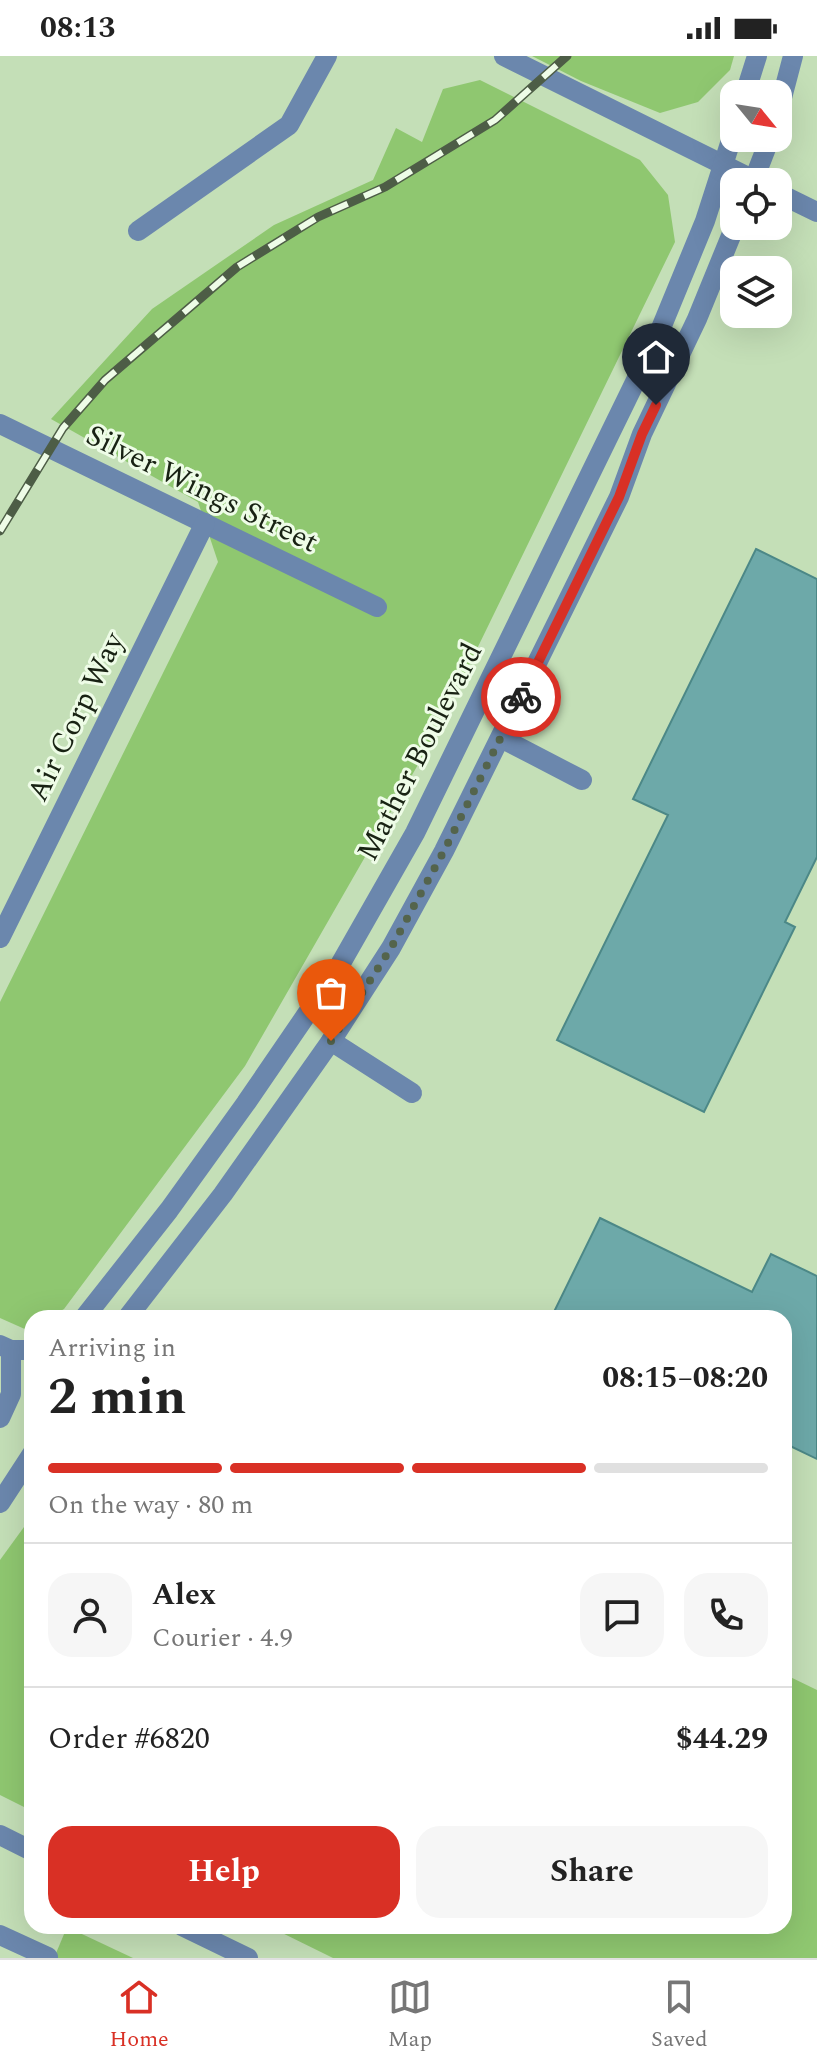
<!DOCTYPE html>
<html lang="en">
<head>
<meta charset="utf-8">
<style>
  :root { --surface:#fff; --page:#f6f6f6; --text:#222; --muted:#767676; --line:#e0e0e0; --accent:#d93025 }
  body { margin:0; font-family:Spectral,serif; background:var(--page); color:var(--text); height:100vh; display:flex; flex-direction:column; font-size:30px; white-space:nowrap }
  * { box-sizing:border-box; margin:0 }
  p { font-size:26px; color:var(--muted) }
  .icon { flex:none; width:44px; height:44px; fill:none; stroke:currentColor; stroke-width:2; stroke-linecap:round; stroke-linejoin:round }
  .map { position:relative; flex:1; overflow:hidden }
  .sheet { position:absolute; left:24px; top:1254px; width:768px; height:624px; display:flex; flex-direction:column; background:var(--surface); border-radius:24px; box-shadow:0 8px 32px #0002 }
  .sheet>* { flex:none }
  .needle { width:52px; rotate:120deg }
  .buttons { position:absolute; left:720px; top:24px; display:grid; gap:16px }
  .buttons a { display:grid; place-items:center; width:72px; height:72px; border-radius:16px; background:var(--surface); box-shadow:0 8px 32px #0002; font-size:40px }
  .pin { position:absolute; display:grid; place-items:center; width:68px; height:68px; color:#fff; margin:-82px -34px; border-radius:50% 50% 50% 0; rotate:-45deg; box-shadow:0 0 8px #0007 }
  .pin .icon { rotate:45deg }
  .courier { position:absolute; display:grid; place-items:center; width:80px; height:80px; margin:-40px; border:6px solid #d93025; border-radius:50%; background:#fff; color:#222; box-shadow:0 2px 10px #0007 }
  .summary em { font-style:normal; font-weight:700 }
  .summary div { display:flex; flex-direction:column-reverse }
  .summary { display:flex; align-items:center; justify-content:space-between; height:136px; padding:0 24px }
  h1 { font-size:52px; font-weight:700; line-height:60px }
  .bar { display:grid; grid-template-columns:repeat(4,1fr); gap:12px 8px; align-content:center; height:96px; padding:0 24px }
  .bar i { height:10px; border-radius:6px; background:var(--line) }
  .bar .on { background:var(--accent) }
  .bar p { grid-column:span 4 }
  .line { display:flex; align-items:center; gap:20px; padding:0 24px; border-top:2px solid var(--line) }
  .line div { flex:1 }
  .round { display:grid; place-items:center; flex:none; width:84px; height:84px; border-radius:24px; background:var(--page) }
  .cta { display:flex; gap:16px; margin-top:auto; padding:16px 24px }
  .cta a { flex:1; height:92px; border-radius:24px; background:var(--accent); color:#fff; font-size:32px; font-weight:700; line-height:92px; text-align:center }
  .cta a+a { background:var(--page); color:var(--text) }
  .status { display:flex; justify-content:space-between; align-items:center; height:56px; padding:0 40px; background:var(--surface); direction:ltr }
  .status svg { height:22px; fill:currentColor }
  .tabs { display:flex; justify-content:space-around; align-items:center; height:112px; border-top:2px solid var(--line); background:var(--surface); font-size:22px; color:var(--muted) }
  .tabs a { display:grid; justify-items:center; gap:4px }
  .tabs .on { color:var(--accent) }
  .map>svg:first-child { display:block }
  .green { fill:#8fc770 }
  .building { fill:#6da9a9; stroke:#4c8887; stroke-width:2 }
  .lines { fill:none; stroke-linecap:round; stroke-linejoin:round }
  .minor { stroke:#6b87ad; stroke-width:20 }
  .rail-casing { stroke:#4d5d46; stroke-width:9 }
  .rail { stroke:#eefce7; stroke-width:6; stroke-dasharray:18; stroke-linecap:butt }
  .done { stroke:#54644c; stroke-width:8; stroke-dasharray:0 14.4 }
  .route { stroke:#d93025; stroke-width:10 }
  .labels { text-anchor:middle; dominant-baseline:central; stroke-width:6; stroke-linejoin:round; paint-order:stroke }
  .street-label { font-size:30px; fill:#182213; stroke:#eefce7 }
</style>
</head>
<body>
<div class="status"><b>08:13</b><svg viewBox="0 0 49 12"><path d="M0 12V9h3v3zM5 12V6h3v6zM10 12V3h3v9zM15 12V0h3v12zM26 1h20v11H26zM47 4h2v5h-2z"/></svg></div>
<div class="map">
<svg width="817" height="1902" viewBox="0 0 817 1902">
  <rect width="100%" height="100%" fill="#c4dfb7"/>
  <g class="green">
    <path d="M532,0H734L730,14L698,46L660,57L581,25Z"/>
    <path d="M480,24L640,104L668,139L675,186L435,679L245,1010L64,1253L48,1262H32V1271L27,1274L0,1262V946L218,506L198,446L51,363L152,253L274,169L373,124L396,72L422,86L443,33Z"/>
    <path d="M32,1460V1755L0,1739V1504Z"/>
    <path d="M784,1618L817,1634V1902H333L268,1870H784Z"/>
    <path d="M67,1871L133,1902H54Z"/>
  </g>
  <g class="building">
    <path d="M756,493L817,523V801L785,866L795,871L704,1056L557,984L668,759L633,743Z"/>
    <path d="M600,1162L752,1236L771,1198L817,1220V1403L784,1387V1262H551Z"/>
  </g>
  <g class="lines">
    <g class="minor">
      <path d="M504,0L758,126"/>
      <path d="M745,38L757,0"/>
      <path d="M778,57L793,0"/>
      <path d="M753,126L770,82"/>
      <path d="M778,137L817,156"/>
      <path d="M138,175L289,69L327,0"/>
      <path d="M0,368L377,551"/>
      <path d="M501,682L582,724"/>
      <path d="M0,882L205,467"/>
      <path d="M331,985L412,1037"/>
      <path d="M84,1262L169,1154L246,1047L337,914L415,777L659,277L705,165L734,75"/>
      <path d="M127,1262L223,1138L331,985L391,892L444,795L619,441L642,378L697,263L735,170"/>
      <path d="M0,1289L11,1294H32"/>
      <path d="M0,1362L11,1338V1294"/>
      <path d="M0,1447L32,1398"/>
      <path d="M0,1779L32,1795"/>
      <path d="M182,1870L248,1902"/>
      <path d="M0,1879L48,1901"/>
    </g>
    <defs>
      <path id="rail" d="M0,475L63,372L105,324L237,211L318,161L385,131L495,64L567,0"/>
    </defs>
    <use href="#rail" class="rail-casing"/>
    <use href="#rail" class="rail"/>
  </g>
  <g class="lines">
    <path class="done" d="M331,985L391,892L444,795L521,641"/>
    <path class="route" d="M521,641L619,441L642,378L656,349"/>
  </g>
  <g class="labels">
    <g class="street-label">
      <text transform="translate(202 433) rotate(26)">Silver Wings Street</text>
      <text transform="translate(76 661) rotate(-64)">Air Corp Way</text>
      <text transform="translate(420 696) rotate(-63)">Mather Boulevard</text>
    </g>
  </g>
</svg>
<div class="buttons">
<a><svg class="needle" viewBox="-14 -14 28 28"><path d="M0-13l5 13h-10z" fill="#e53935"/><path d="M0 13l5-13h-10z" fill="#767676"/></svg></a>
<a><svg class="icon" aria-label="locate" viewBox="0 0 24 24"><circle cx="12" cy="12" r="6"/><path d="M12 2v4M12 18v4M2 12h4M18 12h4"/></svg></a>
<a><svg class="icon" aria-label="layers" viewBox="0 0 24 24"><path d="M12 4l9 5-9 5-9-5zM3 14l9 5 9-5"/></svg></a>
</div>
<div class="pin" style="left:331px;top:985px;background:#ea580c"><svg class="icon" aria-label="bag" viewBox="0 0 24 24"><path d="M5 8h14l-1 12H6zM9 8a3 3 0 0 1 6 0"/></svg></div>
<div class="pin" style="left:656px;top:349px;background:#1f2937"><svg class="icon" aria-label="home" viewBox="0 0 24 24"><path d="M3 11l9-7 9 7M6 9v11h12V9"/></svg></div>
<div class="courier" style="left:521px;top:641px"><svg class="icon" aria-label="bike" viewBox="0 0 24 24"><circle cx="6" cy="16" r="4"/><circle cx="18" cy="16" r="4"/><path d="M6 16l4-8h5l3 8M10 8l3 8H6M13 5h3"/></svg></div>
<section class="sheet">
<div class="summary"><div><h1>2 min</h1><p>Arriving in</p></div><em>08:15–08:20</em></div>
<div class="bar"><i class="on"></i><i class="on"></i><i class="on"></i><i></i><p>On the way · 80 m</p></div>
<div class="line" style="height:144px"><a class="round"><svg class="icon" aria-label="person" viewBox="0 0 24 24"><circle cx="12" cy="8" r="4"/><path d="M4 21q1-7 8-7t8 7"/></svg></a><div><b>Alex</b><p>Courier · 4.9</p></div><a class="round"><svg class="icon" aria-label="chat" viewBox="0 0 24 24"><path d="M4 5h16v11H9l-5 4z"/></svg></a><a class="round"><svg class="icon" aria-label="phone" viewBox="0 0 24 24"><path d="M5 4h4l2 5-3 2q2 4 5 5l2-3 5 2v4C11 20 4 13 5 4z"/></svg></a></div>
<div class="line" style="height:104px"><div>Order #6820</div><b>$44.29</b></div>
<div class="cta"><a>Help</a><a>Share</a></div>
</section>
</div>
<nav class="tabs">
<a class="on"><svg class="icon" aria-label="home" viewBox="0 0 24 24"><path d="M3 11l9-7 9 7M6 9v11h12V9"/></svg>Home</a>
<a><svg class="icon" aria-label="map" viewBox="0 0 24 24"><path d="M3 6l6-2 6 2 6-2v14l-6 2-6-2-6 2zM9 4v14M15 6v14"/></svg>Map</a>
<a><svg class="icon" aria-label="saved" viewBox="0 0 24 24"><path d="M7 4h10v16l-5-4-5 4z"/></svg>Saved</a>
</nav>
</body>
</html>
